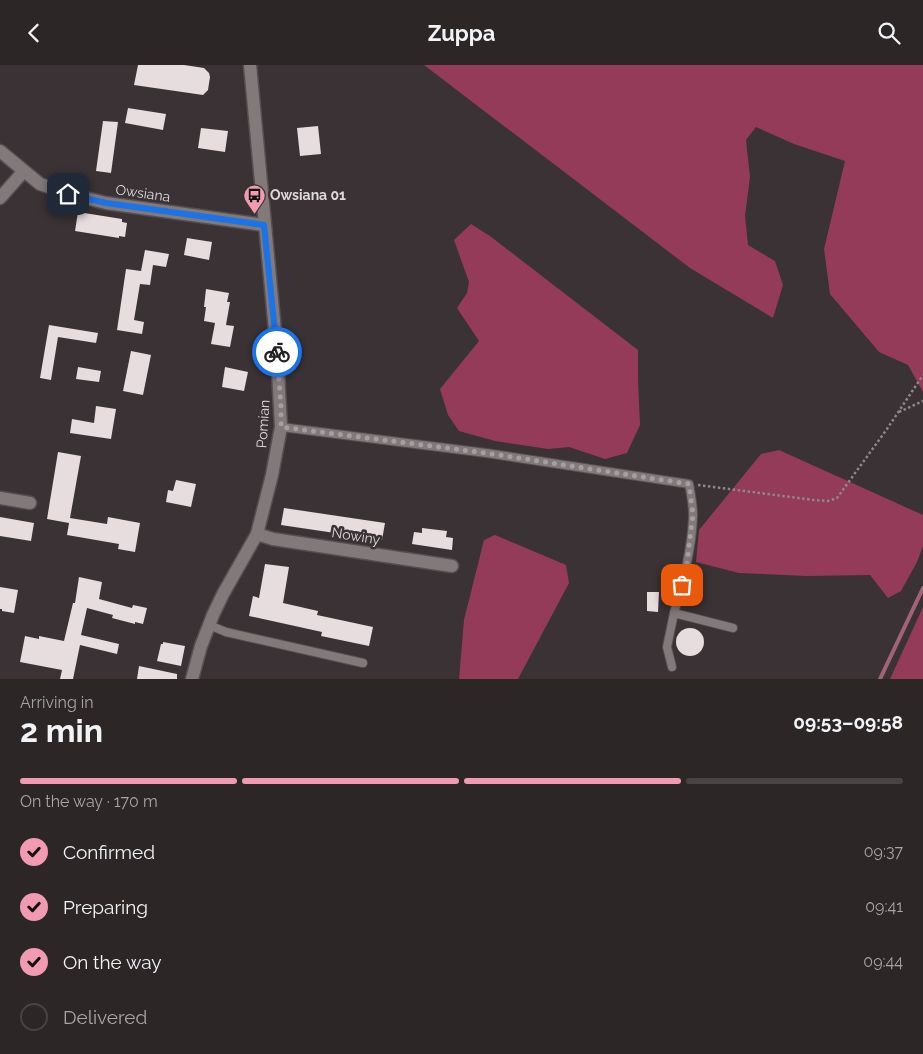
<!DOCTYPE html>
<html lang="en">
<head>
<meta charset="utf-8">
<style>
  :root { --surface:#2c2627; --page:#342e2f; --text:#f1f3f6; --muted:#a6a5a7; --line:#484344; --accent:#f19ab2 }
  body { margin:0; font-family:Raleway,sans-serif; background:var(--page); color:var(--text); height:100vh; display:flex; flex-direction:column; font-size:19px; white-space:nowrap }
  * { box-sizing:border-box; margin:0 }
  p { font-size:16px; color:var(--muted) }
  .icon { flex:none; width:28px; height:28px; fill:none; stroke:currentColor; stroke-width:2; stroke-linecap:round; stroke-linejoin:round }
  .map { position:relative; height:614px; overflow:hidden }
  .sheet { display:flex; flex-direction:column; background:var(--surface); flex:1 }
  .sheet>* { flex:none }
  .pin { position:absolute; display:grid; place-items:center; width:42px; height:42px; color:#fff; margin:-21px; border-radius:10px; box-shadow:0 2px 8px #0006 }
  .courier { position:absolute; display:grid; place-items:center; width:50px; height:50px; margin:-25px; border:4px solid #1a73e8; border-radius:50%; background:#fff; color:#222; box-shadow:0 1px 6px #0007 }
  .summary em { font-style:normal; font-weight:700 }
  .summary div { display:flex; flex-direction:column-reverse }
  .summary { display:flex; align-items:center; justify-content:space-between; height:85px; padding:0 20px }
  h1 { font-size:32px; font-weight:700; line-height:38px }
  .bar { display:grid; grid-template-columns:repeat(4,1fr); gap:8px 5px; align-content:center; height:60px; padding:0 20px }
  .bar i { height:6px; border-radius:4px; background:var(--line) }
  .bar .current { background:var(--accent) }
  .bar p { grid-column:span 4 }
  ol { padding:0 20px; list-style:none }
  li { display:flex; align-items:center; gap:15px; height:55px }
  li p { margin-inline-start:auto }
  li .icon { padding:5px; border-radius:50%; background:var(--accent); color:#111; stroke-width:4 }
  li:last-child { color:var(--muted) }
  li i { width:28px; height:28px; border:2px solid var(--line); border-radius:50% }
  header { display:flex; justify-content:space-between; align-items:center; height:65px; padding:0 20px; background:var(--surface); font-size:22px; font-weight:700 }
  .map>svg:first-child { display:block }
  .forest { fill:#933b59 }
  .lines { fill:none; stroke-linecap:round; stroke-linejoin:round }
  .stream { stroke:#a26379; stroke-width:4 }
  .building { fill:#e7dcde }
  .lane-casing { stroke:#564f51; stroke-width:10 }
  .street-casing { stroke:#564f51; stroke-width:15 }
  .secondary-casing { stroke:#564f51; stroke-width:15 }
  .path { stroke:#8e8889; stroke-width:2.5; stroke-dasharray:2.5 2.5; stroke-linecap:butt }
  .lane { stroke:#82797b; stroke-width:8 }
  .street { stroke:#82797b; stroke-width:12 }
  .secondary { stroke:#82797b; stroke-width:12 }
  .done { stroke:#a59fa0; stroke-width:5; stroke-dasharray:0 9 }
  .route { stroke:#1a73e8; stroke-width:6 }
  .labels { text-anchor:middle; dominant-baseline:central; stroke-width:5; stroke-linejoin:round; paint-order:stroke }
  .street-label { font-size:14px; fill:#ded9da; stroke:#3a3234 }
  .poi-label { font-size:14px; font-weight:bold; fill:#ded9da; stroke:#3a3234; text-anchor:start }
</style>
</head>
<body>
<header><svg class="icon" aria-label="back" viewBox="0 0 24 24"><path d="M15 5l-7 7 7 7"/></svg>Zuppa<svg class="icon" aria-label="search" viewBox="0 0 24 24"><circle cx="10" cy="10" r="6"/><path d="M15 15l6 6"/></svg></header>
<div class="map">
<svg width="923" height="614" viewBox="0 0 923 614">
  <rect width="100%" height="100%" fill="#3a3234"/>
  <g class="forest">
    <path d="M424,0H923V327L908,300L879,287L830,229L824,184L845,96L794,79L756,62L746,75L750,112L745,151L748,180L775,196L783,220L773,253L690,203Z"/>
    <path d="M471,159L490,171L638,285V315L640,360L627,388L605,394L569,382L548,384L495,376L459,366L448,350L440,324L479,276L457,243L467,228L469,217L454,175Z"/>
    <path d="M779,385L923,450V481L917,497L901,526L888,533L870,510L807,511L739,508L696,497L699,465L761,389Z"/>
    <path d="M495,470L566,500L569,518L518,614H459L464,555L484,475Z"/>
    <path d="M923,542V614H890Z"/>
  </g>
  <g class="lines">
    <path class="stream" d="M880,614L923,523"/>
  </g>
  <g class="building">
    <path d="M138,0H184L204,3L209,8L210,12L208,25L203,30L134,20Z"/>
    <path d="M128,43L166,49L163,65L125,58Z"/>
    <path d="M103,56L118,57L111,108L96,106Z"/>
    <path d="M318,61L321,89L300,91L297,63Z"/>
    <path d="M201,63L228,66L225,87L198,83Z"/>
    <path d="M78,147L122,154V157L127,158L125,172L119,171V173L75,166Z"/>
    <path d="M187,173L212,177L209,195L184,190Z"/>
    <path d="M145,185L169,189L166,202L153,200L150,220L140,219L134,255L144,257L142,269L117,265L126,204L141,206Z"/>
    <path d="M206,224L229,228L227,237H230L226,260L234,261L230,282L211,279L215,258L204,256L206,242H204Z"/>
    <path d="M49,260L98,268L96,278L58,272L51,315L40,313Z"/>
    <path d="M131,286L151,290L143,330L123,326Z"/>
    <path d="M78,302L101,306L99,317L76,314Z"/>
    <path d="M225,302L248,307L244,326L222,322Z"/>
    <path d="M96,341L116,344L111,374L70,368L72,354L94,358Z"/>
    <path d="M58,387L81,391L70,453L107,459L108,452L140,458L135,487L118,484L119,479L67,470L69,458L47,454Z"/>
    <path d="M176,415L196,419L191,442L166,437L168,425L173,426Z"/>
    <path d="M284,443L385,458L382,475L281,460Z"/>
    <path d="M0,452L34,458L31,476L0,471Z"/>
    <path d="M422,463L447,466L446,472L453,473L452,485L412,479L414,467L422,468Z"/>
    <path d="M265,499L289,502L283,538L318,546L317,550L373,562L369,581L321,571L322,567L249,551L253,531L259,533Z"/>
    <path d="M79,512L102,517L99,534L132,543L133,540L147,543L143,559L135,557V559L112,553L113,550L87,543L81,570L119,579L117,589L80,580L73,614H60L62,605L20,597L25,571L39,574V571L64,576L73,538H75Z"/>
    <path d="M0,522L18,525L14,548L2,546V544H0Z"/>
    <path d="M647,527H659L658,547L647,546Z"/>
    <circle cx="690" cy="577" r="14"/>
    <path d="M163,577L185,581L181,601L157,596L161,579H163Z"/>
    <path d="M139,601L177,609V614H137Z"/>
  </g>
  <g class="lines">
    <defs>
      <g id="lane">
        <path d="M66,141L69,129"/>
        <path d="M281,362L486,388L689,419C691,429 693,440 693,451C692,484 683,516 674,548"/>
        <path d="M209,560L226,567L363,598"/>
        <path d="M672,602L667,582L674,548L733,563"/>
      </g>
      <g id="street">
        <path d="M0,86L40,119L69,129L106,138L264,160"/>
        <path d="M0,133L23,107"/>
        <path d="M0,433L30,438"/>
        <path d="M257,469L273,474L452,501"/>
      </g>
      <path id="secondary" d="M192,614L201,581L213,550L223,529L257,469L272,410L281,362L277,287L250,0"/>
    </defs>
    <use href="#lane" class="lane-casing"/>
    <use href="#street" class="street-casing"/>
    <use href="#secondary" class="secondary-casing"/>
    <g class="path">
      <path d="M899,347L923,336"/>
      <path d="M698,420L814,435L828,436L837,433L887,364L923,310"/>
    </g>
    <use href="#lane" class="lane"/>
    <use href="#street" class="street"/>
    <use href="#secondary" class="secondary"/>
  </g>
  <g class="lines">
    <path class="done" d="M277,287L281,342V362L486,388L689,419L693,449L686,506L682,520"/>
    <path class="route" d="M68,129L106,138L264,160L277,287"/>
  </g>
  <defs>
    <symbol id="bus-pin" viewBox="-11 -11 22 30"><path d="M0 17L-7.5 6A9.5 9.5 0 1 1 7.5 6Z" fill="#f19ab2" stroke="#3a3234"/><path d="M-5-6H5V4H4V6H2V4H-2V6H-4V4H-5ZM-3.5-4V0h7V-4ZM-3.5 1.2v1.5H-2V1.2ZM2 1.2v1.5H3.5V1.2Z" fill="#111"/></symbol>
  </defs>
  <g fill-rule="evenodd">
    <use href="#bus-pin" x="242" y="118" width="25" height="34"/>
  </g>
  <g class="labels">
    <g class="street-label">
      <text transform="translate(143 128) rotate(8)">Owsiana</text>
      <text transform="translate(263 359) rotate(-86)">Pomian</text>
      <text transform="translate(356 471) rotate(9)">Nowiny</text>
    </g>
    <g class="poi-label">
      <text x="270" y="130">Owsiana 01</text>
    </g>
  </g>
</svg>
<div class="pin" style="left:682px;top:520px;background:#ea580c"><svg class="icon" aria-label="bag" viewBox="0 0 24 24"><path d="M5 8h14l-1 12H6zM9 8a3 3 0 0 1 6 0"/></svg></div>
<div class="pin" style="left:68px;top:129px;background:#1f2937"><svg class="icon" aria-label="home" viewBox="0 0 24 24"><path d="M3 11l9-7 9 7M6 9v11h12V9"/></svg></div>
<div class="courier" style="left:277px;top:287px"><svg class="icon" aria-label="bike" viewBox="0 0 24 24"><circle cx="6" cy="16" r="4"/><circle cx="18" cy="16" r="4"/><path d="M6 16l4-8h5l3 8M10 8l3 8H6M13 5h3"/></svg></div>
</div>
<section class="sheet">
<div class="summary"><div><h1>2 min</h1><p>Arriving in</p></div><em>09:53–09:58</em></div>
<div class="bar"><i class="current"></i><i class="current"></i><i class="current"></i><i></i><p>On the way · 170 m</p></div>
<ol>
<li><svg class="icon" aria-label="check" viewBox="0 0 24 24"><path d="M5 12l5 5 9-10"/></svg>Confirmed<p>09:37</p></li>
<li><svg class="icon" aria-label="check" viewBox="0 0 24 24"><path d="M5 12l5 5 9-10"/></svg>Preparing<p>09:41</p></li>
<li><svg class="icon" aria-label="check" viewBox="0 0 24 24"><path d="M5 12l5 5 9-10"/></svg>On the way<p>09:44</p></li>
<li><i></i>Delivered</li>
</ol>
</section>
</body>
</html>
